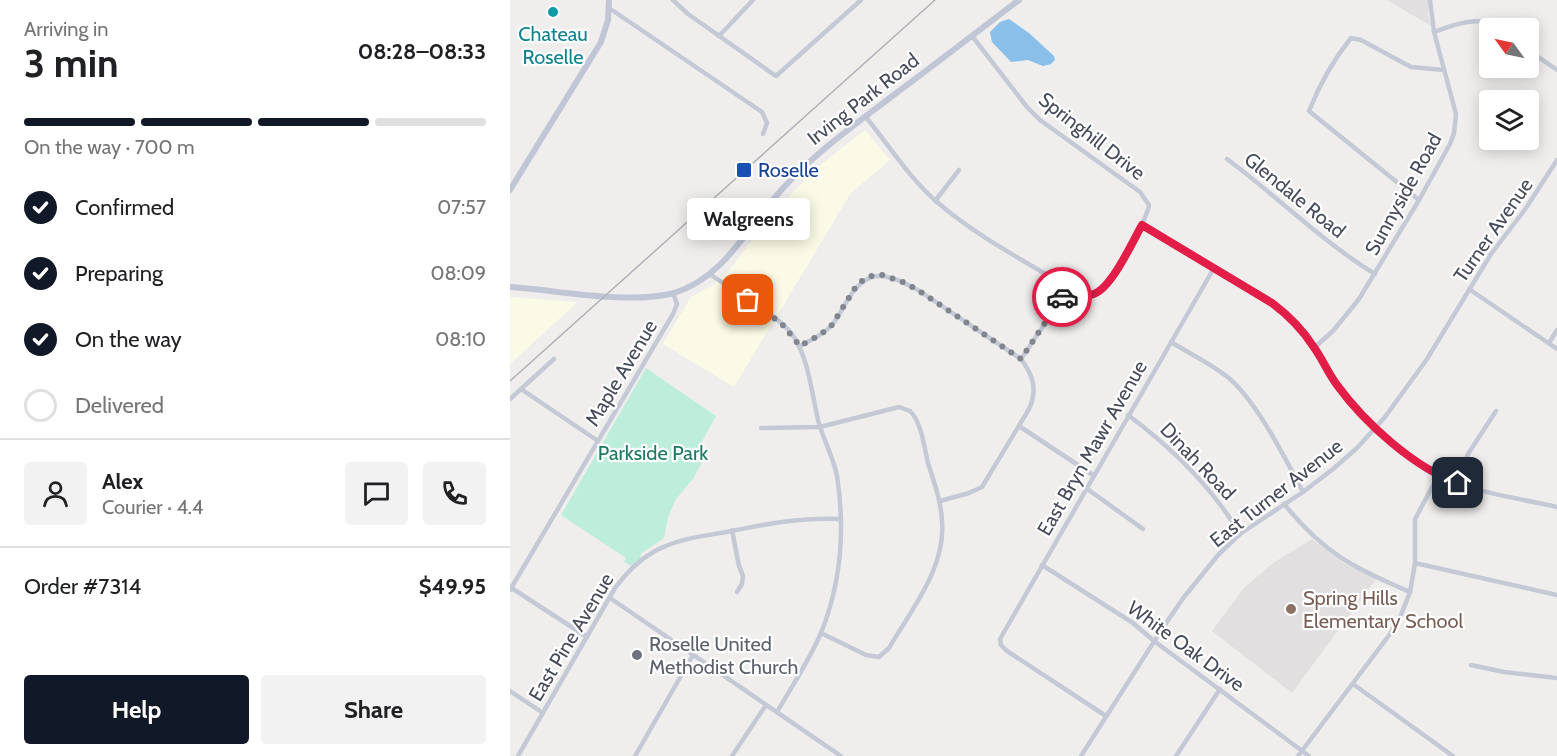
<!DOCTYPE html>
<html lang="en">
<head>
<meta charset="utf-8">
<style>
  :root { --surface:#fff; --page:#f2f2f2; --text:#202124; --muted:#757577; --line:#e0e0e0; --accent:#111827 }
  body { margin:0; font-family:Cabin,sans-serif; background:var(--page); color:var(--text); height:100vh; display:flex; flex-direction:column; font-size:22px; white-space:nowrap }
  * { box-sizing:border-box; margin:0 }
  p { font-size:20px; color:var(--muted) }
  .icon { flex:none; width:33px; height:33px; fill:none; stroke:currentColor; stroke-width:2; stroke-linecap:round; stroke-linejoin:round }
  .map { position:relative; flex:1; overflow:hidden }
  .details { display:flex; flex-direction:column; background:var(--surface); width:510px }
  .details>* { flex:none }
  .needle { width:39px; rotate:303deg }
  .tools { position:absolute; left:969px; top:18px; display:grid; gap:12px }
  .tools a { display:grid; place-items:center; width:60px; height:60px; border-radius:6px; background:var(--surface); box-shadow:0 3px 15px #0003; font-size:30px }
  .pin { position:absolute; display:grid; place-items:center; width:51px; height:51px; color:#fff; margin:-26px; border-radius:12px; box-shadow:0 3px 9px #0006 }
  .courier { position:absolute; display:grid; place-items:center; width:60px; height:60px; margin:-30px; border:4px solid #e11d48; border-radius:50%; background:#fff; color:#222; box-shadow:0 2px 8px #0007 }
  .bubble { position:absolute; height:42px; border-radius:6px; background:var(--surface); box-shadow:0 3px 15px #0003; font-size:20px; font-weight:800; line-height:42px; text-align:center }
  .headline em { font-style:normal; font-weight:800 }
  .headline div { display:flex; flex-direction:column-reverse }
  .headline { display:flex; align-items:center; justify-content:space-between; height:102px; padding:0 24px }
  h1 { font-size:39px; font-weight:800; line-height:45px }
  .bar { display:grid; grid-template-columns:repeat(4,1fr); gap:9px 6px; align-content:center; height:72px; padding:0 24px }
  .bar i { height:8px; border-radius:4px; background:var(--line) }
  .bar .selected { background:var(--accent) }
  .bar p { grid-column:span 4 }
  .line { display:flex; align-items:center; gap:15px; padding:0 24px; border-top:2px solid var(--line) }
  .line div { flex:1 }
  .round { display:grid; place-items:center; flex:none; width:63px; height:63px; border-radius:6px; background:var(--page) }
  ol { padding:0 24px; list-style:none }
  li { display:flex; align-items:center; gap:18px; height:66px }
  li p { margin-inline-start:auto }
  li .icon { padding:6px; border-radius:50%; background:var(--accent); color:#fff; stroke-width:4 }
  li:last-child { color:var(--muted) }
  li i { width:33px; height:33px; border:3px solid var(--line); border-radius:50% }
  .cta { display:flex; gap:12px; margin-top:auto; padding:12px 24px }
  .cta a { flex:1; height:69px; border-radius:6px; background:var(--accent); color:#fff; font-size:24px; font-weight:800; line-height:69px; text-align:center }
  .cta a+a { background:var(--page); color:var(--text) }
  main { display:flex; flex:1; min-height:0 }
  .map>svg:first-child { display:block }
  .commercial { fill:#fbfae6 }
  .education { fill:#e1dfdf }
  .green { fill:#bceedb }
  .water { fill:#8abfea }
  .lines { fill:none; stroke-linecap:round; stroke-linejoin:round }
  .street { stroke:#c4c9d5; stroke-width:4.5 }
  .secondary { stroke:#c0c6d6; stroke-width:6 }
  .rail { stroke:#b0b1b8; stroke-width:1.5 }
  .done { stroke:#82858e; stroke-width:6; stroke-dasharray:0 10.8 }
  .route { stroke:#e11d48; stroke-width:8 }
  .culture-dot { fill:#0f9aa8; stroke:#fff; stroke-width:2 }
  .transit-dot { fill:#1a4fb4; stroke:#fff; stroke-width:2 }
  .education-dot { fill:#8d6e63; stroke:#fff; stroke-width:2 }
  .worship-dot { fill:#6b7280; stroke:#fff; stroke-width:2 }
  .labels { text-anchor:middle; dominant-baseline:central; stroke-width:4.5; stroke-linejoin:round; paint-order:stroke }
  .culture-label { font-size:20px; fill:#0d838f; stroke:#fff }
  .street-label { font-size:20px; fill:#464c5b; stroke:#fff }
  .transit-label { font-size:20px; fill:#164399; stroke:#fff; text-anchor:start }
  .park-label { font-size:20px; fill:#197a61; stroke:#fff }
  .education-label { font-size:20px; fill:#785e54; stroke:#fff; text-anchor:start }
  .worship-label { font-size:20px; fill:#5b616d; stroke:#fff; text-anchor:start }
</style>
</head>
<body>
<main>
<section class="details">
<div class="headline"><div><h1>3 min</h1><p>Arriving in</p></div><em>08:28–08:33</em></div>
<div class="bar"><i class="selected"></i><i class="selected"></i><i class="selected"></i><i></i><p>On the way · 700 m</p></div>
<ol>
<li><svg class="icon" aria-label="check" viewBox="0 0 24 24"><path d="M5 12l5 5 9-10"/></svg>Confirmed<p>07:57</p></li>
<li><svg class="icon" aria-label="check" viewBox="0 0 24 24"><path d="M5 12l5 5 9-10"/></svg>Preparing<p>08:09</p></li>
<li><svg class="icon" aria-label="check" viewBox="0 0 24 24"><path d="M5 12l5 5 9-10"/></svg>On the way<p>08:10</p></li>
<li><i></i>Delivered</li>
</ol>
<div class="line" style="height:108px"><a class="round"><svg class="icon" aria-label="person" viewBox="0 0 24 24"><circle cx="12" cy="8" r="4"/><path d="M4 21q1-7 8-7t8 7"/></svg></a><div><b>Alex</b><p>Courier · 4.4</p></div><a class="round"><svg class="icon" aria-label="chat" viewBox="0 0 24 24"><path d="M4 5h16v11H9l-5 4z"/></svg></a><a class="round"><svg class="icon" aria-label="phone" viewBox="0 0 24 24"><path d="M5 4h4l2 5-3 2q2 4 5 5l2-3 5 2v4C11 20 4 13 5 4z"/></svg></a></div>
<div class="line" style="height:78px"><div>Order #7314</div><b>$49.95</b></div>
<div class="cta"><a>Help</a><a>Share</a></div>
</section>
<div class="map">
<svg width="1047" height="756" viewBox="0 0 1047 756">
  <rect width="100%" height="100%" fill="#f0eeed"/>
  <g class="commercial">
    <path d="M355,130L380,160L341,193L224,387L153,344L181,297L203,285L218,272L258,219L304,170Z"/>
    <path d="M0,297L68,302L0,364Z"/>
  </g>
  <g class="education">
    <path d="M877,0H919L918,15L921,26Z"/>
    <path d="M802,539L835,564L866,579L782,693L702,631L734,588L763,563Z"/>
  </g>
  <path class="green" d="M136,368L206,416L190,445L195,457L183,479L166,499L158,517L154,538L130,554L132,558L121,566L114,562L116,558L51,515Z"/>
  <path class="water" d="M499,19L519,33L544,56L545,60L541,64L533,66L518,60L501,62L482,42L480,32L490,22Z"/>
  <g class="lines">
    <g class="street">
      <path d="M163,0L178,14L266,76L351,0"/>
      <path d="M99,8L252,112L257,123L253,134"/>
      <path d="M924,32C948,23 969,15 994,28"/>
      <path d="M209,36L243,0"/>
      <path d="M1018,50L1047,70"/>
      <path d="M355,116C378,144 400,179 427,202C466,236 515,261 559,288C565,291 573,297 581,295C585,295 591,291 594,289C604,280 637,219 639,205L630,192L530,120L517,107L462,36"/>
      <path d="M717,159C767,196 811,241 865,274"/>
      <path d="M909,200L799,111C809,86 824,59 841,38L851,40L901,67L934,70"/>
      <path d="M425,201L449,170"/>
      <path d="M632,225L762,303C779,316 794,330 805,349C814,364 821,378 832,392C856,421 894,459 928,476C958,491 1012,499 1047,507"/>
      <path d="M201,275C223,290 266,314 281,333C298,354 302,394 308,420C313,439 323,456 327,476C335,528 331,583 311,633C299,661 282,686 267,712"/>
      <path d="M959,289L1047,349"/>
      <path d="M661,342C680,354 702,364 720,379C748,404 775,458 793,492"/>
      <path d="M1039,343L1047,330"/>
      <path d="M290,346C301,340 313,335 322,325C328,318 332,309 337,301C358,266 376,273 408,290L511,359C523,375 528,390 519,409L472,487L459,493L430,501"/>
      <path d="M805,347L823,331L849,299L909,200L940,144L944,133L946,114L924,32L920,0"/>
      <path d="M511,359L559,288"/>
      <path d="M11,389L88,441"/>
      <path d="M0,399L44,359"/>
      <path d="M618,415C662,448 702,487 730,534"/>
      <path d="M509,426L583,475"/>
      <path d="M251,428L310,427L389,407L400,411C412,423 414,447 418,463C424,482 431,501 432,521C436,568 401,610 379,648L369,657L356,655L311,633"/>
      <path d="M948,483L958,454L986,411"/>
      <path d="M576,488L633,529"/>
      <path d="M774,504C815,554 842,567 900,592"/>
      <path d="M222,530L229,566L233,576L232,584L227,592"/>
      <path d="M905,563L1047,595"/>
      <path d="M532,565L623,623L644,641L799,756"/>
      <path d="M0,587L77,637"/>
      <path d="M0,590L163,314L167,304L163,293"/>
      <path d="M100,598L331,756"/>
      <path d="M961,665L994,672L1047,678"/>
      <path d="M843,684L943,756"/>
      <path d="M0,691L33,713"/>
      <path d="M596,716L497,651L491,645L490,639L704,268"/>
      <path d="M8,756L105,588C116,573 129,560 145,551C167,539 192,536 217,532C255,524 292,517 331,519"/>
      <path d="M125,756L183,655"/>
      <path d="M222,756L256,705"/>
      <path d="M571,756L652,629L674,597L709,554L730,534L793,492L823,469L847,448L875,417L917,359L981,254L1016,208L1047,160"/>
      <path d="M666,756L710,689"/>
      <path d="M788,756L880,634L891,615L900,592L905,563V519L928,476"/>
    </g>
    <g class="secondary">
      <path d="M0,190L91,42L98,20L99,0"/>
      <path d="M0,287C47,290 119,305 164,293C210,279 233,236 262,201C296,159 342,127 385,94C427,63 468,31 509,0"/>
    </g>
    <path class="rail" d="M0,381L425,0"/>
  </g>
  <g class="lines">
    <path class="done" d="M238,300L271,323L290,346L310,335L322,325L345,288L353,280L361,276L372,275L393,282L408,290L511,359L552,297"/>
    <path class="route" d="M552,297L559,288C565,291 573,296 580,295C600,293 622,242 632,225L762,303C778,315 792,329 803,346C812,358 818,373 827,385C854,422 904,468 948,483"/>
  </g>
  <circle class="culture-dot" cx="43" cy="12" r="6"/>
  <rect class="transit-dot" x="226" y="162" width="16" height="16" rx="3"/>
  <circle class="education-dot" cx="781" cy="609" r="6"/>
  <circle class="worship-dot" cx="127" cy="655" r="6"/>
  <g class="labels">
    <g class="culture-label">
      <text x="43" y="34">Chateau<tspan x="43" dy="23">Roselle</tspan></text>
    </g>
    <g class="street-label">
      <text transform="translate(353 99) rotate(-38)">Irving Park Road</text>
      <text transform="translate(582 136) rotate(38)">Springhill Drive</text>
      <text transform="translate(893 194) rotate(-61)">Sunnyside Road</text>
      <text transform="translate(785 195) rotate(39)">Glendale Road</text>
      <text transform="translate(983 230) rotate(-55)">Turner Avenue</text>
      <text transform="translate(111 373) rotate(-59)">Maple Avenue</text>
      <text transform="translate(582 448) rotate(-60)">East Bryn Mawr Avenue</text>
      <text transform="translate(688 461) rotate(46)">Dinah Road</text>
      <text transform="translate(766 493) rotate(-38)">East Turner Avenue</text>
      <text transform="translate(61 637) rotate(-59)">East Pine Avenue</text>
      <text transform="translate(676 646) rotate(36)">White Oak Drive</text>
    </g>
    <g class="transit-label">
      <text x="248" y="170">Roselle</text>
    </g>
    <g class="park-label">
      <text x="143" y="453">Parkside Park</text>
    </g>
    <g class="education-label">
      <text x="793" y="598">Spring Hills<tspan x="793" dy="23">Elementary School</tspan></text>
    </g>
    <g class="worship-label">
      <text x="139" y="644">Roselle United<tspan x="139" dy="23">Methodist Church</tspan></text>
    </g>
  </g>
</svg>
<div class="tools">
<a><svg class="needle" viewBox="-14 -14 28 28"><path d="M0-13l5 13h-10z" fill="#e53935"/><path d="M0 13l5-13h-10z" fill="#757577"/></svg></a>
<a><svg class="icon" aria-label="layers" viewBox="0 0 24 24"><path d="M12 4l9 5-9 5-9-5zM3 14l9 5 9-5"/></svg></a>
</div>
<div class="pin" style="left:238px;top:300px;background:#ea580c"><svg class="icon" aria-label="bag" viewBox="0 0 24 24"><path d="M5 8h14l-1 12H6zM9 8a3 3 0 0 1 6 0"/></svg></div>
<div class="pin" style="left:948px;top:483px;background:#1f2937"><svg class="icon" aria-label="home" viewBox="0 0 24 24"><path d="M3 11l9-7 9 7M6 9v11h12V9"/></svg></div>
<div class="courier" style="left:552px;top:297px"><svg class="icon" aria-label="car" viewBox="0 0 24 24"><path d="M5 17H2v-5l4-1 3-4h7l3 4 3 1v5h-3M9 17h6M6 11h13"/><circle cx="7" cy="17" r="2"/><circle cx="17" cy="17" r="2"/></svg></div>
<div class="bubble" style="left:177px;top:198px;width:123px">Walgreens</div>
</div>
</main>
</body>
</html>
